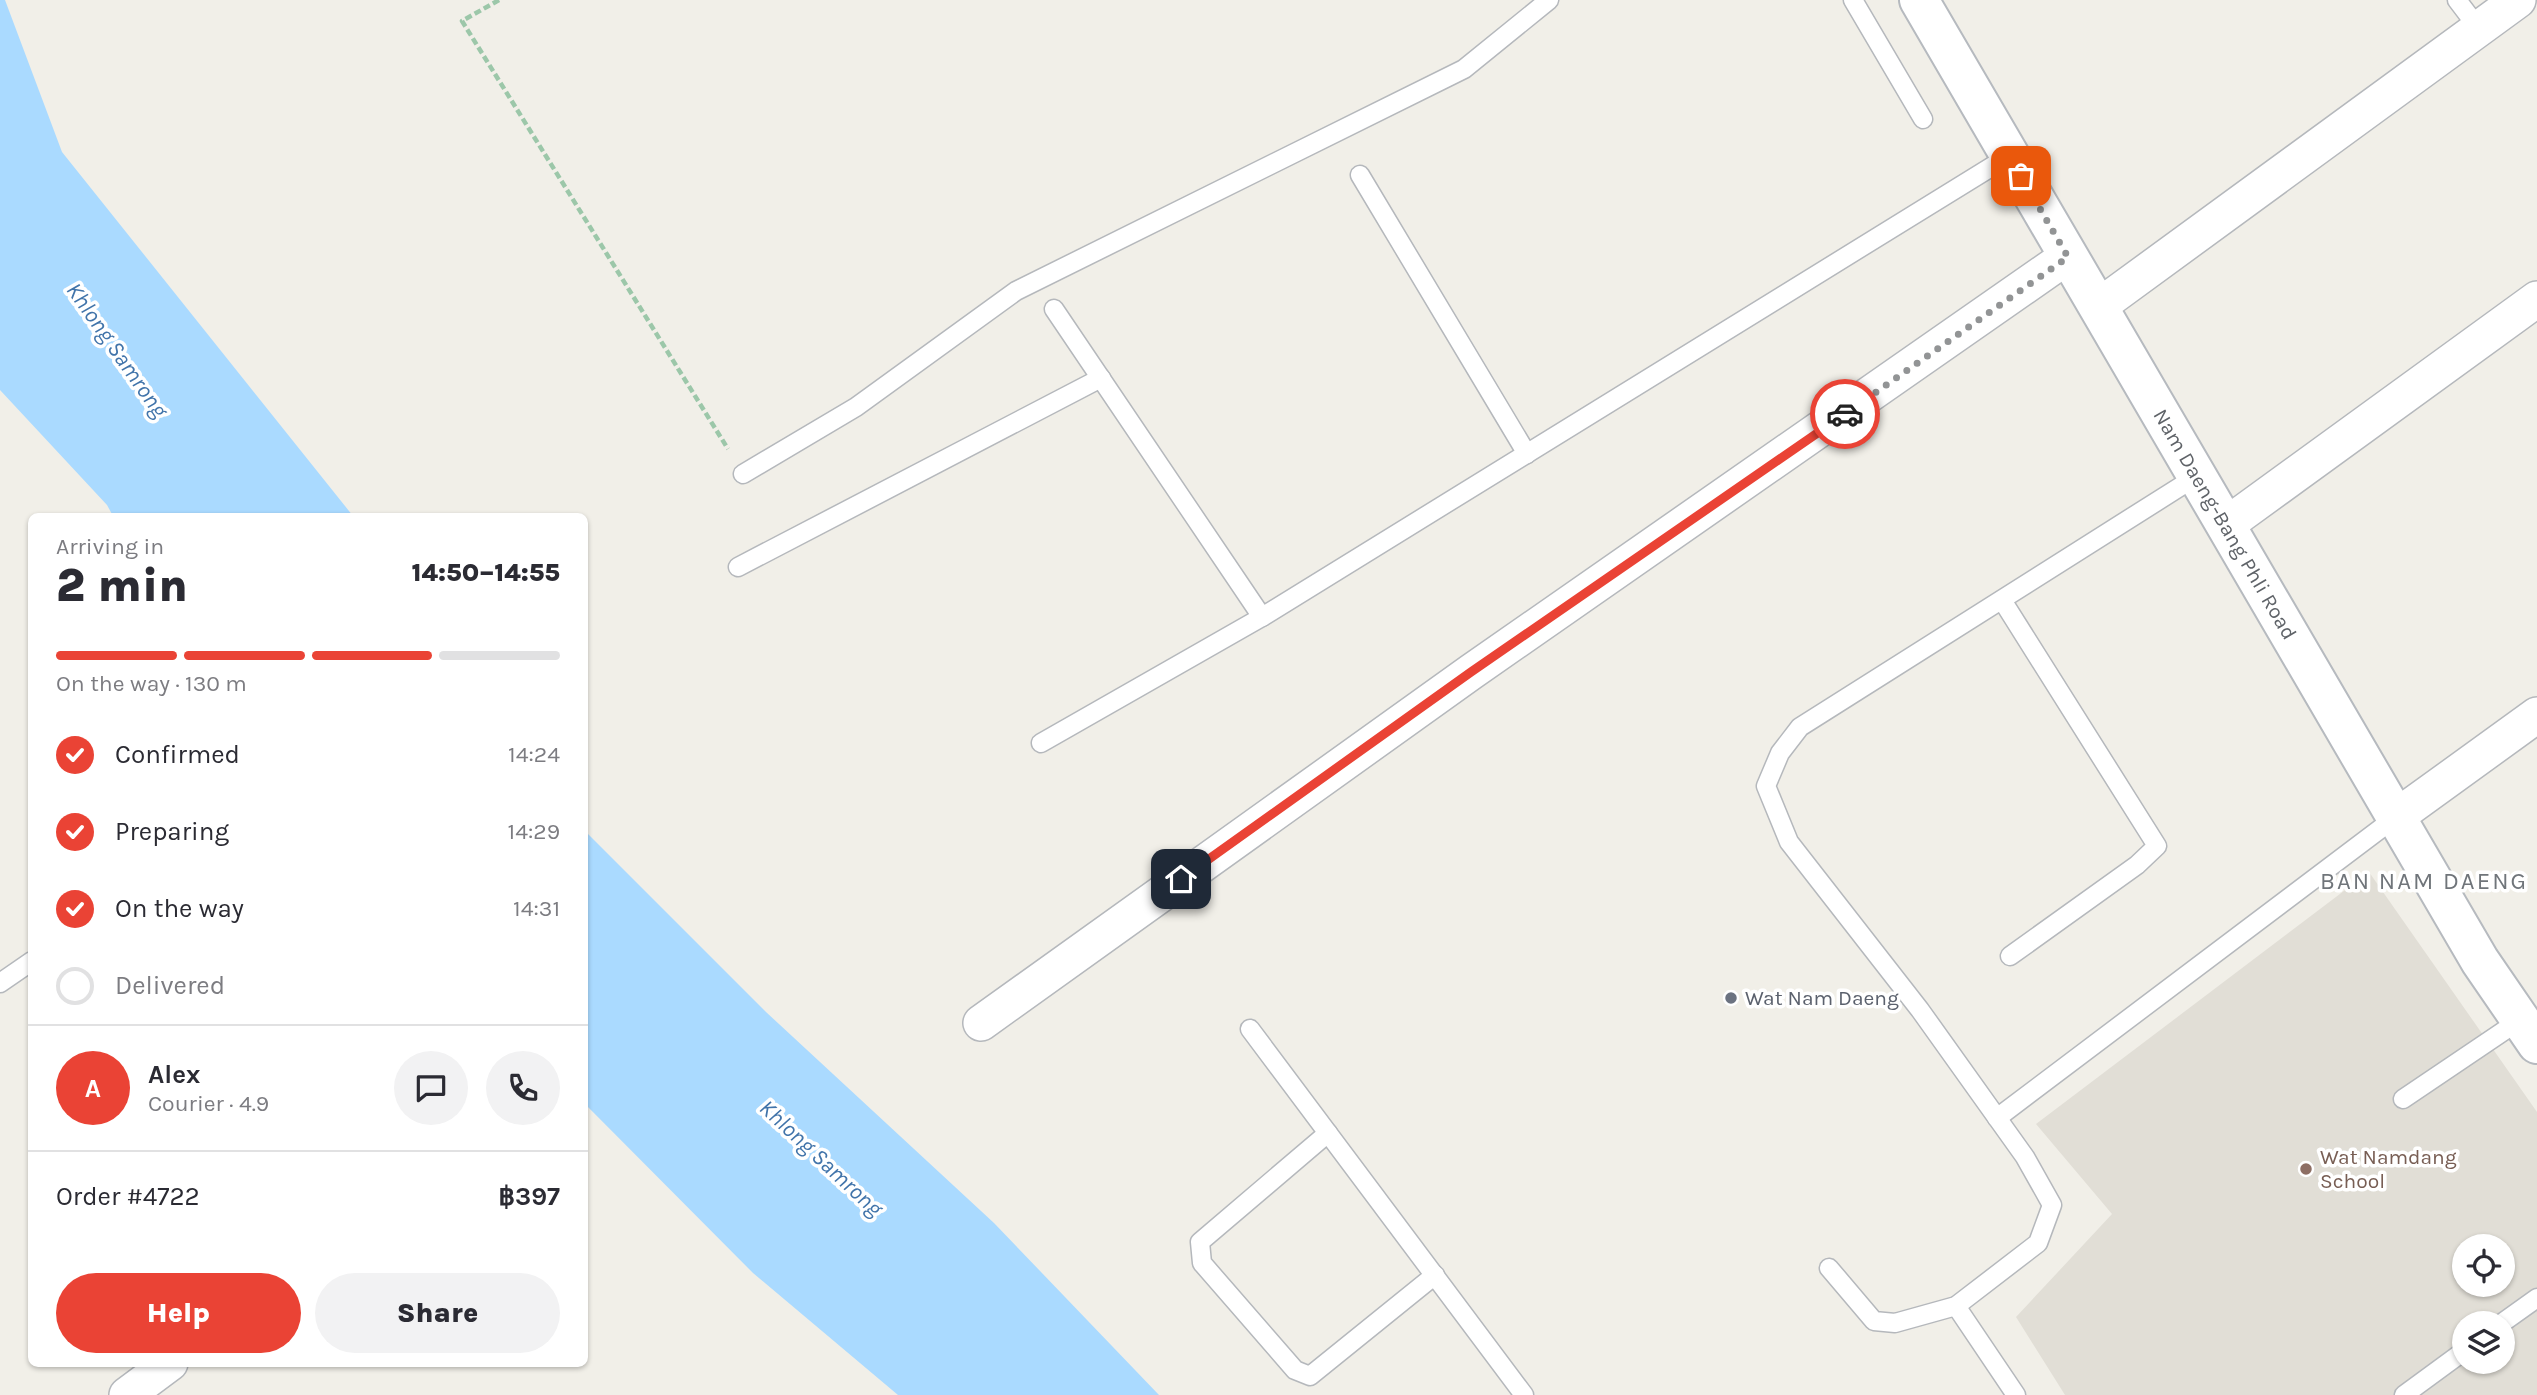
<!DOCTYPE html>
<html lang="en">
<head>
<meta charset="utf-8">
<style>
  :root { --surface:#fff; --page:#f2f2f3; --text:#2b2b33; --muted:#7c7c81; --line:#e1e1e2; --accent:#ea4335 }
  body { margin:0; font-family:Karla,sans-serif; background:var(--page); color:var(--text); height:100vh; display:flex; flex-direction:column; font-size:26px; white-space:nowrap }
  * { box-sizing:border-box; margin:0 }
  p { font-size:23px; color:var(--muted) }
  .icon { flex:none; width:38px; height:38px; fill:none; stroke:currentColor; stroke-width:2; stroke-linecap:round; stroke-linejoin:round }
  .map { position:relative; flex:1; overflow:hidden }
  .details { position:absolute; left:28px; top:513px; width:560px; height:854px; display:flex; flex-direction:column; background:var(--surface); border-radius:10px; box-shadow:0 2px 5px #0004 }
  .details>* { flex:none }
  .controls { position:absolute; left:2452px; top:1234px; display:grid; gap:14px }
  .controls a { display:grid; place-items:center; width:63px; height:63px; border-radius:50%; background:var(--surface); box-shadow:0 2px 5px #0004; font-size:35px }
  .pin { position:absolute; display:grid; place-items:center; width:60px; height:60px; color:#fff; margin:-30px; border-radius:14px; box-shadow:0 4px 10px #0006 }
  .courier { position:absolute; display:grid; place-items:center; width:70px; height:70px; margin:-35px; border:5px solid #ea4335; border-radius:50%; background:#fff; color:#222; box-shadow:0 2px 9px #0007 }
  .head em { font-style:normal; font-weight:800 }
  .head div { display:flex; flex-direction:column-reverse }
  .head { display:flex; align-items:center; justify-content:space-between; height:119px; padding:0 28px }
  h1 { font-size:46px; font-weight:800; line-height:52px }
  .bar { display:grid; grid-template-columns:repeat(4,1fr); gap:10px 7px; align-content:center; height:84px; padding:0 28px }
  .bar i { height:9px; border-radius:5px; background:var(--line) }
  .bar .active { background:var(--accent) }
  .bar p { grid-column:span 4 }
  .line { display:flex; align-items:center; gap:18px; padding:0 28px; border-top:2px solid var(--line) }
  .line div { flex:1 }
  .round { display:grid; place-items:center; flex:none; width:74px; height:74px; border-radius:37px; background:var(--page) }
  ol { padding:0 28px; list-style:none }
  li { display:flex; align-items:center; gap:21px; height:77px }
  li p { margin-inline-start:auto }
  li .icon { padding:7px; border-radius:50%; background:var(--accent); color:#fff; stroke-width:4 }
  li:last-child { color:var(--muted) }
  li i { width:38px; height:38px; border:4px solid var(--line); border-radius:50% }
  .cta { display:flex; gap:14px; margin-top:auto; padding:14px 28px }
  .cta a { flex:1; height:80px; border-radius:42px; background:var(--accent); color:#fff; font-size:28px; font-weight:800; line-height:80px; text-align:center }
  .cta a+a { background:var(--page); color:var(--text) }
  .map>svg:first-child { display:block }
  .education { fill:#e1ded6; fill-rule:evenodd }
  .water { fill:#aadaff }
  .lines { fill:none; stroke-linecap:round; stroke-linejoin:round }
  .lane-casing { stroke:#b5b8bc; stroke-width:21 }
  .street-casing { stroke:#b5b8bc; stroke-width:38 }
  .secondary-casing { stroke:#b6babf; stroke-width:42 }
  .path { stroke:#9cc7a9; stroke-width:4.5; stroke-dasharray:7 3.5; stroke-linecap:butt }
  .lane { stroke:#fff; stroke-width:18 }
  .street { stroke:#fff; stroke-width:35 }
  .secondary { stroke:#fff; stroke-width:38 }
  .done { stroke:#929495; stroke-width:7; stroke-dasharray:0 12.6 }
  .route { stroke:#ea4335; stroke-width:9 }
  .worship-dot { fill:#6b7280; stroke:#fff; stroke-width:2.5 }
  .education-dot { fill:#8d6e63; stroke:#fff; stroke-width:2.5 }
  .labels { text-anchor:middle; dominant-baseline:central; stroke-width:7; stroke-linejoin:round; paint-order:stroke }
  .street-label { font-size:21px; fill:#5f6368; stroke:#fff }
  .worship-label { font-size:21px; fill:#5b616d; stroke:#fff; text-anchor:start }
  .education-label { font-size:21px; fill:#785e54; stroke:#fff; text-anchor:start }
  .water-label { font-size:23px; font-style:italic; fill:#4174aa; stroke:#fff }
  .quarter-label { font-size:24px; letter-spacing:2px; fill:#70757a; stroke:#fff }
</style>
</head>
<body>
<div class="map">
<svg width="2537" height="1395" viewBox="0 0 2537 1395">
  <rect width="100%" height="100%" fill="#f1efe8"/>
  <path class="education" d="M2369,872L2537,1112V1395H2065L2016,1317L2112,1214L2036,1124ZM2464,1246H2502V1284H2464ZM2464,1323H2502V1362H2464Z"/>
  <g class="water">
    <path d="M0,0H5L62,152L353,516H113L107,505L0,390Z"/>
    <path d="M584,830L766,1012L994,1223L1159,1395H898L753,1273L585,1104Z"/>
  </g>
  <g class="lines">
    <defs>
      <g id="lane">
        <path d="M1853,0L1923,119"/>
        <path d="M2457,0L2479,29"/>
        <path d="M1360,175L1527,454"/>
        <path d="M1054,309L1262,617"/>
        <path d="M743,474L856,407L1016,291L1464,69L1549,0"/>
        <path d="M738,567L1101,378"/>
        <path d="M2002,600L2157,846L2137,865L2010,956"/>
        <path d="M1041,743L1262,617L2009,156"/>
        <path d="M0,983L32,961"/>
        <path d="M1250,1029L1524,1395"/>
        <path d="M2403,1099L2520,1020"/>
        <path d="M1997,1118L2396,817"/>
        <path d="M1328,1133L1200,1242L1202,1263L1295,1370L1310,1376L1435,1275"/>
        <path d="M1829,1268L1874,1321L1895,1323L1956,1306L2038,1243L2052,1205L2025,1157L1920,1010L1789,842L1766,786L1780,753L1800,727L2197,476"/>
        <path d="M1956,1306L2016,1395"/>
        <path d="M2502,1323L2537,1298"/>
        <path d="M2404,1395L2464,1351"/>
      </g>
      <g id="street">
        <path d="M2098,307L2518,0"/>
        <path d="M2226,525L2537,299"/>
        <path d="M2396,817L2537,715"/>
        <path d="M981,1023L1471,672L2068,256"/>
        <path d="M127,1395L170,1363"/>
      </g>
      <g id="secondary">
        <path id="s1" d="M1919,0L2480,961L2537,1044"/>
      </g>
    </defs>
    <use href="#lane" class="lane-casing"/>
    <use href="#street" class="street-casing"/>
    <use href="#secondary" class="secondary-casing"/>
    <path class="path" d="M499,0L462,21L728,449"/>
    <use href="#lane" class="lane"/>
    <use href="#street" class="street"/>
    <use href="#secondary" class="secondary"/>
  </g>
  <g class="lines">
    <path class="done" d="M1845,414L2068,257L2021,176"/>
    <path class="route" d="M1181,879L1471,672L1845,414"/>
  </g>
  <circle class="worship-dot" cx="1731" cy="998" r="7"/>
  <circle class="education-dot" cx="2306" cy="1169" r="7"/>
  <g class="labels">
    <g class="street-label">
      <text stroke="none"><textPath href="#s1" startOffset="607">Nam Daeng-Bang Phli Road</textPath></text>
    </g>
    <g class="worship-label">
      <text x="1745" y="998">Wat Nam Daeng</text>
    </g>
    <g class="education-label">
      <text x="2320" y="1157">Wat Namdang<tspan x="2320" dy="24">School</tspan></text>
    </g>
    <g class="water-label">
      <text transform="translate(117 350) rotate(55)">Khlong Samrong</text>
      <text transform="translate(821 1158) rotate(43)">Khlong Samrong</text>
    </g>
    <g class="quarter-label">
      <text x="2424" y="881">BAN NAM DAENG</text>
    </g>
  </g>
</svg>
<div class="controls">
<a><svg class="icon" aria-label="locate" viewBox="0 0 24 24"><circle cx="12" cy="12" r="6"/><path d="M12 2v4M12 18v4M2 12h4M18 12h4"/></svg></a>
<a><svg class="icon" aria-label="layers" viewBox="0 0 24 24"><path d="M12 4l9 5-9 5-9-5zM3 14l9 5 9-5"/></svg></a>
</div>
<div class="pin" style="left:2021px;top:176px;background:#ea580c"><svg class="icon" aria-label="bag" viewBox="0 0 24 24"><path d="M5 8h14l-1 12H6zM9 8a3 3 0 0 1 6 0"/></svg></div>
<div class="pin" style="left:1181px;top:879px;background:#1f2937"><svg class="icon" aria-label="home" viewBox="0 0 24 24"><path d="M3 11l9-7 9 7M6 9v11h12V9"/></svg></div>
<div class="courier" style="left:1845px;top:414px"><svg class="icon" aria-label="car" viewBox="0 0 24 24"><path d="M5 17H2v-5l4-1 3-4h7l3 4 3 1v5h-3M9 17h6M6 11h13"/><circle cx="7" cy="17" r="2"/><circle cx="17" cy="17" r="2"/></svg></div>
<section class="details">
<div class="head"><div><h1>2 min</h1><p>Arriving in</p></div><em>14:50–14:55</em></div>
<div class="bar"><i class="active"></i><i class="active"></i><i class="active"></i><i></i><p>On the way · 130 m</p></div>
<ol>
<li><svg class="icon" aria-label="check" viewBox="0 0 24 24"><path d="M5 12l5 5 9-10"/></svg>Confirmed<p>14:24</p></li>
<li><svg class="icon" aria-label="check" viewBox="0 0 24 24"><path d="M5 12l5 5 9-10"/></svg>Preparing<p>14:29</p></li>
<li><svg class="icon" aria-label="check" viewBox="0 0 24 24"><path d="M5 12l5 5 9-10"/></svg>On the way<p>14:31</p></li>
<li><i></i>Delivered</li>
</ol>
<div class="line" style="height:126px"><b class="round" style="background:var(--accent);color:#fff">A</b><div><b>Alex</b><p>Courier · 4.9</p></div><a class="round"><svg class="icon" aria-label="chat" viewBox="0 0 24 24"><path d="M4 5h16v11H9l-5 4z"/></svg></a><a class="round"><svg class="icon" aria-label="phone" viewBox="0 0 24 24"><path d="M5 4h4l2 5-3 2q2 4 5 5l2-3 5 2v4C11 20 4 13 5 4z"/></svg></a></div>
<div class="line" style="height:91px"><div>Order #4722</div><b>฿397</b></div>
<div class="cta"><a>Help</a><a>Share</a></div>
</section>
</div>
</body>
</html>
